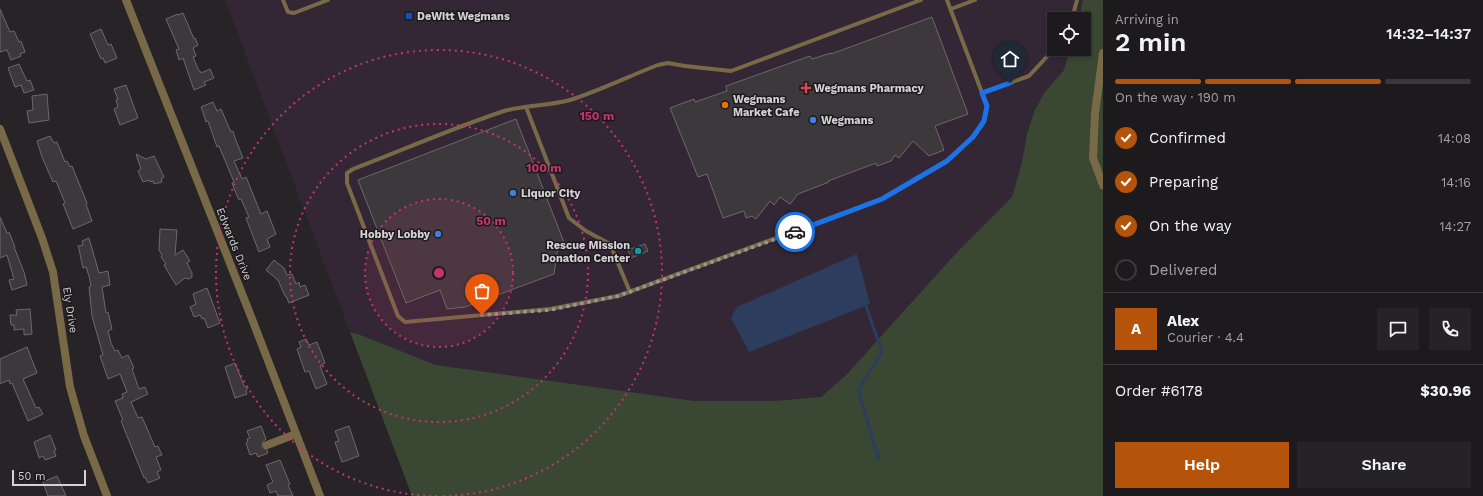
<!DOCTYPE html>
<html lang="en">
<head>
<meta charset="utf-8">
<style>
  :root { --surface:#1d1a1d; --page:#252326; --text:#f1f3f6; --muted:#a0a1a4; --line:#3b383b; --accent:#b45309 }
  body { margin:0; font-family:"Work Sans",sans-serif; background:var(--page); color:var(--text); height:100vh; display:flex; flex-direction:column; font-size:15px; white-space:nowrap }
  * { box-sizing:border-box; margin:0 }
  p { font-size:13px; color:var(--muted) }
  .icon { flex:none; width:22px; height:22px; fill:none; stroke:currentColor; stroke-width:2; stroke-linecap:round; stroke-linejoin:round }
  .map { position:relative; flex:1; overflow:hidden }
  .drawer { display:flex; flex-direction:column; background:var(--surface); width:380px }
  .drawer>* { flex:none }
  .fabs { position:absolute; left:1047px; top:12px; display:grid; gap:8px }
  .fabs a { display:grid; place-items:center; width:44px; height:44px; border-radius:0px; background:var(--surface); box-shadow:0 2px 6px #0003,0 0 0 1px var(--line); font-size:20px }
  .scale { position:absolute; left:12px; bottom:10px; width:74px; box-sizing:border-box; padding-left:4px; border:2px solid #d5d2d5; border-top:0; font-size:11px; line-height:14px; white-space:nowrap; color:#d5d2d5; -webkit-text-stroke:3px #1d1a1d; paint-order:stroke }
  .pin { position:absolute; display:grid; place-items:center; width:34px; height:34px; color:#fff; margin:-41px -17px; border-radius:50% 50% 50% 0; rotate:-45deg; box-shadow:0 0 4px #0007 }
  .pin .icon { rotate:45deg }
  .courier { position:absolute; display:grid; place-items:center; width:40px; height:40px; margin:-20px; border:3px solid #1a73e8; border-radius:50%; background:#fff; color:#222; box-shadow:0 1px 5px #0007 }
  .headline em { font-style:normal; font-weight:600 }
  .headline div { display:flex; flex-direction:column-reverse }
  .headline { display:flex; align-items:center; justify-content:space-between; height:68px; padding:0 12px }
  h1 { font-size:26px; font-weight:600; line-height:30px }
  .bar { display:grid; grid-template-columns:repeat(4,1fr); gap:6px 4px; align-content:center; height:48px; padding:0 12px }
  .bar i { height:5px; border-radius:3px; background:var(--line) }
  .bar .selected { background:var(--accent) }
  .bar p { grid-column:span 4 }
  .line { display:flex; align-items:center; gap:10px; padding:0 12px; border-top:1px solid var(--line) }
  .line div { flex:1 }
  .round { display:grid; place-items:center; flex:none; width:42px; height:42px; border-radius:0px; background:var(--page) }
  ol { padding:0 12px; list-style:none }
  li { display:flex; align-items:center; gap:12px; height:44px }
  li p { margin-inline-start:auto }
  li .icon { padding:4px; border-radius:50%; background:var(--accent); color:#fff; stroke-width:4 }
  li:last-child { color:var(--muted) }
  li i { width:22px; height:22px; border:2px solid var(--line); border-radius:50% }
  .button { display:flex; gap:8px; margin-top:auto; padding:8px 12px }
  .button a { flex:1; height:46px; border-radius:0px; background:var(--accent); color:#fff; font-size:16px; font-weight:600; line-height:46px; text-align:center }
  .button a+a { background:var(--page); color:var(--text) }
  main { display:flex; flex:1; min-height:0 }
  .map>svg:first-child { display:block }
  .commercial { fill:#332735 }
  .green { fill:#3a4733 }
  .water { fill:#2c3d5e }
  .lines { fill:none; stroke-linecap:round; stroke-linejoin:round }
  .stream { stroke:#2c3d5e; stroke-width:3 }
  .building { fill:#3d383b; stroke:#6d686b }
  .lane { stroke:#786a46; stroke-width:4 }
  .street { stroke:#786a46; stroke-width:8 }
  .done { stroke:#989598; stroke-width:4; stroke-dasharray:0 7.2 }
  .route { stroke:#1a73e8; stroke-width:5 }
  .ring { fill:none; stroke:#c5346d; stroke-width:2; stroke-dasharray:2 4 }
  .transit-dot { fill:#1a4fb4; stroke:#1d1a1d; stroke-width:1.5 }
  .health-dot { fill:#e0444e; stroke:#1d1a1d; stroke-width:1.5 }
  .food-dot { fill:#e8710a; stroke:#1d1a1d; stroke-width:1.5 }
  .shop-dot { fill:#3f7fe0; stroke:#1d1a1d; stroke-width:1.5 }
  .culture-dot { fill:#0f9aa8; stroke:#1d1a1d; stroke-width:1.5 }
  .labels { text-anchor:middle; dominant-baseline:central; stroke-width:3; stroke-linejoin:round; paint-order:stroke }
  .poi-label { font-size:11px; font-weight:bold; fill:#d5d2d5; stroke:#1d1a1d; text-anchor:start }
  .street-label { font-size:11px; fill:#d5d2d5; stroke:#1d1a1d }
  .centre { fill:#c5346d; stroke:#1d1a1d; stroke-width:2 }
  .ring-label { font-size:12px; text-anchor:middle; font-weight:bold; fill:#c5346d; stroke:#1d1a1d; stroke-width:3; stroke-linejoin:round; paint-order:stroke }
</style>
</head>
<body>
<main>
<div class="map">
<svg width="1103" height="496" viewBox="0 0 1103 496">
  <rect width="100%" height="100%" fill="#272327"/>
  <path class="commercial" d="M225,0H1083L1079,19H1054V49H1070L1064,70L1044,93L1034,112L1027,134L1022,162L1012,197L958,251L846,375L821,397L773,401H695L436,365L358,334L350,332Z"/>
  <path class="green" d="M1083,0H1103V496H412L350,332L358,334L436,365L695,401H773L821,397L846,375L958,251L1012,197L1022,162L1027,134L1034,112L1044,93L1064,70L1070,49H1084V19H1079Z"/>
  <path class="water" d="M857,254L870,304L749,352L731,318L737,307Z"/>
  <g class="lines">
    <path class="stream" d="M866,306L882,352L858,390L879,460"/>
  </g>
  <g class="building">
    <path d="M0,9L10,32L14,31L19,42L21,41L25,52L20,54L21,56L11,60L7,50L0,52Z"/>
    <path d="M183,13L194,39L195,38L198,45L193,48L196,56L193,57L199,71H200L201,73L210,69L214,78L204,82L206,85L194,90L183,58L179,60L176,50L179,49L166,19L178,14V15Z"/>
    <path d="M932,17L968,114L935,126L944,150L929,156L913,141L899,158L895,155L891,161L877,166L876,163L828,181L829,182L798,194L790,204L780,197L774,205L770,201L756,219L752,216L746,218L744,211L723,218L707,174L698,177L670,108L694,99L695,102L727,91L726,86L810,56L812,59L831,53V54Z"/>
    <path d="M101,29L108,45L111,44L117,58L105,63L103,58L101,59L90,34Z"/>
    <path d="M19,64L27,81L30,80L34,90L24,93L21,85L15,87L8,68Z"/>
    <path d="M126,85L138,118L120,125L114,109L118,107L116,100L118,99L114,89Z"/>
    <path d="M47,94L49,120L29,123L27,111L33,110L32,96Z"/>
    <path d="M213,102L217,111L221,109L231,132L233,131L235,138L243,158L234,161L242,179L246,177L261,214L267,211L276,234L267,239L270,247L259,252L246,218L249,217L241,199L239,200L235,191L232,183L234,182L219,146L217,147L208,121L206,122L203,112L201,107Z"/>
    <path d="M516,119L565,245L558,247L554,274L465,307L447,309L440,290L406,303L358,180Z"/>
    <path d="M50,136L54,143L57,142L65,162L67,161L70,167L72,166L87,203L86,204L92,221L73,229L63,204L65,203L56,181L53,182L42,157L37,141Z"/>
    <path d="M136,154L146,159L154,156L164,177L161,179L162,182L154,184L153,181L150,182L149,180L143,182L138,171L141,169Z"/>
    <path d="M0,217L7,233L9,232L15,247H14L24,272L27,285L12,290L9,280L14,279L7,255L0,258Z"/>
    <path d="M160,229L177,230L175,255L183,250L190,261L187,263L192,273V277L189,279L185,278L176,285L164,265L166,264L161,257L162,255L159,250Z"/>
    <path d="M89,238L99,273L108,271L110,285L102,287L106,313L108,312L112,329L108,331L111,343L115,351L118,350L122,358L128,355L134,368L132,369L139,389L145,387L148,394L131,402L138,418L142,417L155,447L158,446L162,455L156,457L161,470L157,472L160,478L148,483L145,477L144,478L121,421L123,420L115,401L123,398L122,394L127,392L120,374L108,379L100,356L103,355L92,316L89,287L91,286L89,276L86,267L83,268L79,249L78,246L83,245L82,241Z"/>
    <path d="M645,244L648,251L631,258L628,250Z"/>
    <path d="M274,260L284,268L287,275L292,274L296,284L299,282L300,287L305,285L309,295L289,303L286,296H285L278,280L266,270Z"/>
    <path d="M207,288L220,323L208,328L204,318L202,319L200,315L194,317L190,307L196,304L193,294Z"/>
    <path d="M30,309L32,334L24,335V329L14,330V325H11L10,315H17L16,310Z"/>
    <path d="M306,339L309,345L317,342L325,363L320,366L327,384L316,389L309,371L305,372L297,349L301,347L299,342Z"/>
    <path d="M27,347L37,373L23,379L36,408L39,407L43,414L28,421L12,383L10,384L9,380L0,384V359Z"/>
    <path d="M235,363L244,386L248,387L246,391L247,394L235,398L225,367Z"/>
    <path d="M261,426L266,439L263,442L262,447L267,450L268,453L258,457L256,453L250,455L246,443L248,442L247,439L250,438L247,431Z"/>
    <path d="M349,426L359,456L342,462L335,442L339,441L335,431Z"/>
    <path d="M50,435L56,450L54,451L56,456L45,460L43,456L39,458L34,442Z"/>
    <path d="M280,460L290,484L288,485L293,496H278L276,491L270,493L267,485L273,482L266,465Z"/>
    <path d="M57,476L66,496H48L43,482Z"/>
  </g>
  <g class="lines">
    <g class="lane">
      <path d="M283,0L288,12L294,13L328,0"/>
      <path d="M921,0L731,71L685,66L668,63L658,65C629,76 599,91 570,100C548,106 525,105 504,111C453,128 403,150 353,169L347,173V183L398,316L405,322L550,309L618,296L882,199L947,161L973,137L984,121L987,106L947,0"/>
      <path d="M951,9L975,0"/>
      <path d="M1072,19L1077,0"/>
      <path d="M982,93L1029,76L1054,49"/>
      <path d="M526,107L569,218L586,231L610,244L630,292"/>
    </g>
    <g class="street">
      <path d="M126,0L252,319L320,496"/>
      <path d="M1103,53L1095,113L1093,158L1103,185"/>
      <path d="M0,129L42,238L53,272L70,387L84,436L107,496"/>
      <path d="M267,445L296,434"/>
    </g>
  </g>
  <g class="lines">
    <path class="done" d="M482,315L550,310L618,296L795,232"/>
    <path class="route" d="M795,232L882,199L947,161L973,137L984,121L987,106L982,93L1010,83"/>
  </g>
  <circle cx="439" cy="273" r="74" fill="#c5346d" fill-opacity=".12"/>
  <g class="ring">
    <circle cx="439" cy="273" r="74"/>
    <circle cx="439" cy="273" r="149"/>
    <path d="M437 496A223 223 0 1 1 441 496"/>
  </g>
  <rect class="transit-dot" x="405" y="12" width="8" height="8" rx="2"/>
  <path class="health-dot" d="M804 82h4v4h4v4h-4v4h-4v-4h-4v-4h4z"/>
  <circle class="food-dot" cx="725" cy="105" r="4"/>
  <g class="shop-dot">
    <circle cx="813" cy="120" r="4"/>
    <circle cx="513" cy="193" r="4"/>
    <circle cx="438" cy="234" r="4"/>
  </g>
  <circle class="culture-dot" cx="638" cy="251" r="4"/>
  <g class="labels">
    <g class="poi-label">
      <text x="417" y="16">DeWitt Wegmans</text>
      <text x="814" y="88">Wegmans Pharmacy</text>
      <text x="733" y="99">Wegmans<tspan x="733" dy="13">Market Cafe</tspan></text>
      <text x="821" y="120">Wegmans</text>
      <text x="521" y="193">Liquor City</text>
      <text x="430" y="234" text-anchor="end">Hobby Lobby</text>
      <text x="630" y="245" text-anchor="end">Rescue Mission<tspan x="630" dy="13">Donation Center</tspan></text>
    </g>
    <g class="street-label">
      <text transform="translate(234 244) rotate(68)">Edwards Drive</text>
      <text transform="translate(70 310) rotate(81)">Ely Drive</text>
    </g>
  </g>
  <circle cx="439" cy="273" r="6" class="centre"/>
  <g class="ring-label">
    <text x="597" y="120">150 m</text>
    <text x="544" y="172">100 m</text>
    <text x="491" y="225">50 m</text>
  </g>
</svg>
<div class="fabs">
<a><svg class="icon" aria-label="locate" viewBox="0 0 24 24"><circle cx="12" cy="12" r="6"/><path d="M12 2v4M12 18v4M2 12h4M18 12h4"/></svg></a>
</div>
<div class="scale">50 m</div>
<div class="pin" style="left:482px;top:315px;background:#ea580c"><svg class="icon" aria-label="bag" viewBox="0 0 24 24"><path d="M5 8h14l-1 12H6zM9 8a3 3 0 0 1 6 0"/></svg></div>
<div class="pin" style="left:1010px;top:83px;background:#1f2937"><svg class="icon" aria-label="home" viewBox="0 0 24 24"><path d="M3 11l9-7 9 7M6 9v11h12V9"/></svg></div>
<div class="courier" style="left:795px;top:232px"><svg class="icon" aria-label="car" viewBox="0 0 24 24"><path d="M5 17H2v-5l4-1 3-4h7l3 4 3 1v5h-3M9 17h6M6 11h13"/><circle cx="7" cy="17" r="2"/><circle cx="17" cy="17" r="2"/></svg></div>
</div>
<section class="drawer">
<div class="headline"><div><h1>2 min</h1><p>Arriving in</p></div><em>14:32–14:37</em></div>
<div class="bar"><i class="selected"></i><i class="selected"></i><i class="selected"></i><i></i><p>On the way · 190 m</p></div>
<ol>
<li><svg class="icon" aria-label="check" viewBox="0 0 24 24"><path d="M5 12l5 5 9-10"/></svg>Confirmed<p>14:08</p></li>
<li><svg class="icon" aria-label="check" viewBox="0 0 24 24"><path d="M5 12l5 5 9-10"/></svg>Preparing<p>14:16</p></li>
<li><svg class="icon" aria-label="check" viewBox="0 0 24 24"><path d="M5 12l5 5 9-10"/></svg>On the way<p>14:27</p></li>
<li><i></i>Delivered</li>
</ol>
<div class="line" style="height:72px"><b class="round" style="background:var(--accent);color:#fff">A</b><div><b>Alex</b><p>Courier · 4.4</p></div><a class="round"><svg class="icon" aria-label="chat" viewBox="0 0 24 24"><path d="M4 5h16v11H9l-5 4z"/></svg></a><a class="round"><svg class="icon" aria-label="phone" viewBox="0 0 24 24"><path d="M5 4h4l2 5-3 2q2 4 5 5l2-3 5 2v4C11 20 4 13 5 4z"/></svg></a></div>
<div class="line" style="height:52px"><div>Order #6178</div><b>$30.96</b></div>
<div class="button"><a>Help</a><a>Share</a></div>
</section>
</main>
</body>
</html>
